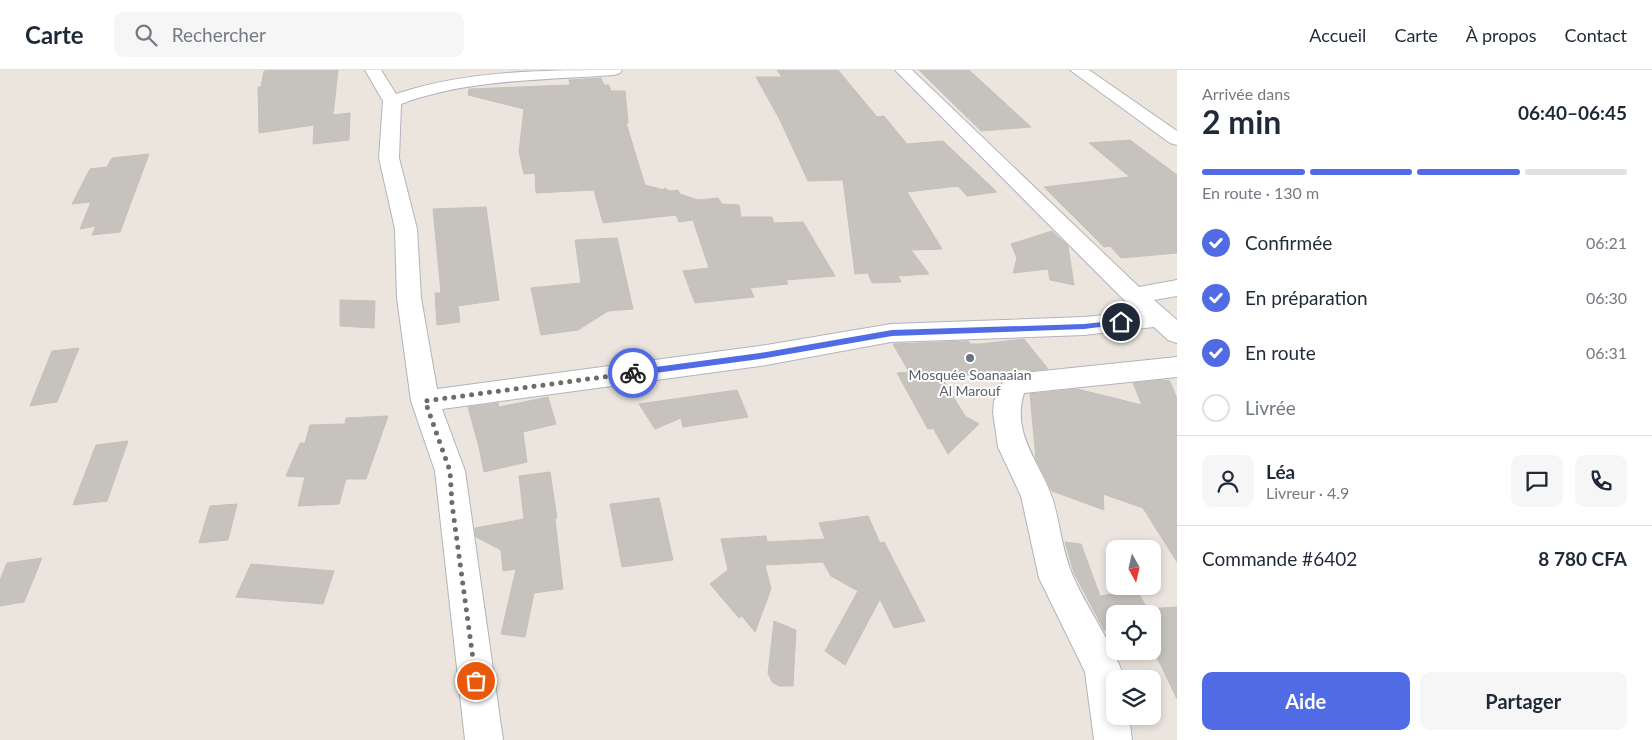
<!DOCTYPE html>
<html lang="fr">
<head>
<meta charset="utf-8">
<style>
  :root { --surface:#fff; --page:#f6f6f7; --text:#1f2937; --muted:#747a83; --line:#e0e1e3; --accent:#516be5 }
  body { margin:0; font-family:Lato,sans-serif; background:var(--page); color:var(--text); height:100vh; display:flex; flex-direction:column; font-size:19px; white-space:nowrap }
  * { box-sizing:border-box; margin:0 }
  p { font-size:16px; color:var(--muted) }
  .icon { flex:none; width:28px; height:28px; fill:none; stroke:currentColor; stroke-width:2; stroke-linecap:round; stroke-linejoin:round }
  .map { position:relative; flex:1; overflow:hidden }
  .sheet { display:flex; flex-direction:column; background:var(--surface); width:475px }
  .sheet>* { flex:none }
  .needle { width:32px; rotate:172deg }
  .tools { position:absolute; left:1106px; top:470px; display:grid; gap:10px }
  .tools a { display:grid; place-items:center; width:55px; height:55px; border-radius:10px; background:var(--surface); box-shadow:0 2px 8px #0003; font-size:25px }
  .pin { position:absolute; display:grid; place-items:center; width:42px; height:42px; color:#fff; margin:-21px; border:2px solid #fff; border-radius:50%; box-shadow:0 1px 5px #0007 }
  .courier { position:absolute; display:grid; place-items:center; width:50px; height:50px; margin:-25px; border:4px solid #516be5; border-radius:50%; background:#fff; color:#222; box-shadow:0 1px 6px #0007 }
  .headline em { font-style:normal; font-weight:700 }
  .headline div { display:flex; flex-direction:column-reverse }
  .headline { display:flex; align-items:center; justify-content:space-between; height:85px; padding:0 25px }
  h1 { font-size:32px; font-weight:700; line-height:38px }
  .bar { display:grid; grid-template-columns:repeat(4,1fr); gap:8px 5px; align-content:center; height:60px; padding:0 25px }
  .bar i { height:6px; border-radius:4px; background:var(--line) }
  .bar .on { background:var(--accent) }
  .bar p { grid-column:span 4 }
  .line { display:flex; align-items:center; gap:12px; padding:0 25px; border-top:1px solid var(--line) }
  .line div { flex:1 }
  .round { display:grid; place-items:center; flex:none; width:52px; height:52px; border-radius:10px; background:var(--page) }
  ol { padding:0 25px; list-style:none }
  li { display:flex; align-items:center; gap:15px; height:55px }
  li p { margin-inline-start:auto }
  li .icon { padding:5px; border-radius:50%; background:var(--accent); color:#fff; stroke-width:4 }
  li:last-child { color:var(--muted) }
  li i { width:28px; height:28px; border:2px solid var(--line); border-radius:50% }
  .action { display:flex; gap:10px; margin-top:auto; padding:10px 25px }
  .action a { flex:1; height:58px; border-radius:10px; background:var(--accent); color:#fff; font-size:20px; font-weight:700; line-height:58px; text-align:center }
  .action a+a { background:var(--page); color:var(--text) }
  header { display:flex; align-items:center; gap:30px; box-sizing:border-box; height:70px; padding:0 25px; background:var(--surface); border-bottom:1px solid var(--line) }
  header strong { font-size:24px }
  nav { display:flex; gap:28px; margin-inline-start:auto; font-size:18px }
  .search { width:350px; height:45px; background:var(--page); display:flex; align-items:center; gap:12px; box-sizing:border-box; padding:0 18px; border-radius:10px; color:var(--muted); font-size:19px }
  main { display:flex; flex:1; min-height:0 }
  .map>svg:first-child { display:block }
  .building { fill:#c6c2bd; stroke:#c6c1b8 }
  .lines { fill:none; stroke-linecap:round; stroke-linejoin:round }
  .minor-casing { stroke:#b1b4bc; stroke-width:2 }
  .minor { fill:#fff; fill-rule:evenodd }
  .route { fill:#516be5 }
  .done { stroke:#6e6b69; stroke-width:5; stroke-dasharray:0 9 }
  .worship-dot { fill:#6b7280; stroke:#fff; stroke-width:2 }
  .labels { text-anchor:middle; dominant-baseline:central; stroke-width:4; stroke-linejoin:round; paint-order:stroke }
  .worship-label { font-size:14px; fill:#5b616d; stroke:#fff }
</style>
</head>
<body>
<header>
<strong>Carte</strong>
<div class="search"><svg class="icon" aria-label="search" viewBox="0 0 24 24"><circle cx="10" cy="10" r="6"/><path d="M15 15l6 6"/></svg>Rechercher</div>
<nav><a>Accueil</a><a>Carte</a><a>À propos</a><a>Contact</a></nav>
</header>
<main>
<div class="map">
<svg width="1177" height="670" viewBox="0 0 1177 670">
  <rect width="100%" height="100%" fill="#ebe5de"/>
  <g class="building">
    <path d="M278,0H338L333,45L350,43L349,70L313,74L314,55L259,63L258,17H261L264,1Z"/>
    <path d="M777,0H838L877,47L884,46L907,74L943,71L997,122L967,126L958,116L907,122L942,179L911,180L929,204L898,206L901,212L872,213L868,203L855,204L843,110L808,111L780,50L756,7H782Z"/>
    <path d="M919,0H969L1031,57L981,61Z"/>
    <path d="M601,8L604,15H609L611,21H625L628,53H626L645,115L664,120V118L670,121L678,120L680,124L698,130L718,128L722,134L739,135L741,147H772L774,153L803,152L835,206L786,210L788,214L750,218L754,227L695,233L683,201L709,198L693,150L679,152L676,145L603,153L594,120L536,123L535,103L524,104L519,82L524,39L468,25L469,19L570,15L569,10Z"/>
    <path d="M1130,70L1177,105V183L1121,188L1110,176L1104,177L1044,117L1130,107L1089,73Z"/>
    <path d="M149,84L120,162L92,165L96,156L80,159L91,132L72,134L90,99L107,97L112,88Z"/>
    <path d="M486,137L499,230L458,236L460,252L437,255L435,223H441L433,139Z"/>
    <path d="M1052,161L1068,176L1074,215L1050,210L1048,199L1013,203L1017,188L1011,174Z"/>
    <path d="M617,168L633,239L608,241L578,260L541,265L531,218L581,213L575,170Z"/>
    <path d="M340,230L375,231L374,258L340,256Z"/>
    <path d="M1024,269L1048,299L1027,301V299L942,308L965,346L979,354L948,384L933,358L928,359L897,303L909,302L893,274L968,271L970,274H980Z"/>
    <path d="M79,278L57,332L30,336L52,281Z"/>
    <path d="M1163,310L1170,311L1177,329V492L1143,438L1103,424L1104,440L1052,421L1036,389L1030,324L1077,319L1142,335L1133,313Z"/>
    <path d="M737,320L748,347L683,357L681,348L655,359L639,334Z"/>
    <path d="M548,327L556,354L523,362L527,392L484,402L479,377L468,337L498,333L499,337Z"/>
    <path d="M388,346L366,409H346L339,434L298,436L305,407L286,406L300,373H305L310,355L345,354L346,348Z"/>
    <path d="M128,371L107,431L73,435L96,375Z"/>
    <path d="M550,402L557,448L555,449L563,519L534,523L525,567L501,564L516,499L503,501L501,480L476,467L475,458L524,449L519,406Z"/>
    <path d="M659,428L673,490L622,497L610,434Z"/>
    <path d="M237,434L228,470L199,473L210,436Z"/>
    <path d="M868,446L880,473L884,472L925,551L894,558L880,529L845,595L825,581L858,521L831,506L823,492L765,495L771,519L755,562L742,546L739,548L710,514L728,500L721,469L766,466L767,472L825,469L819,453Z"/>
    <path d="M1065,472L1081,474L1100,526L1136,520L1148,539L1177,537V629L1152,577V544H1115V561L1104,560L1074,503Z"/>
    <path d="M42,488L24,532L0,536V510L7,493Z"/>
    <path d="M251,494L334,501L323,534L236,527Z"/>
    <path d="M774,551L796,560L793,616H779L772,612L768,603Z"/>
  </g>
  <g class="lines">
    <defs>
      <g id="minor">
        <path d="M365,0H381L396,24C468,0 546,0 622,0L620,3L614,5C543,10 468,9 401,34L399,88L417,159L421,228L437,319L760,276L891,254L1084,247L1136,242L895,0H912L1139,217L1177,210V226L1154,230L1177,250V273L1168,270L1154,257L1084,265L891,272L760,296L442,339L465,401L503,670H465L435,401L411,331L397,228L395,159L379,88L383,31Z"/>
        <path d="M1070,0H1089L1177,61V75L1170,73Z"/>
        <path d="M1177,287V307L1024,323C1011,364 1040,392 1052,427C1060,452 1062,480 1072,504C1086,537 1108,566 1121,599L1123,609H1115V646H1129L1132,670H1094L1085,602L1039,508L1021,426L998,377L993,342L994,331L1005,307L1014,304Z"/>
      </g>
    </defs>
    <use href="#minor" class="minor-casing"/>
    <use href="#minor" class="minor"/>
  </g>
  <path class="route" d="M1121,250H1124V254L1084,259L892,266L760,289L633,306L629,303L633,300L760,283L892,260L1084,254Z"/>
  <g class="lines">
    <path class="done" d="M476,611L452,434L450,401L425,331L633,303"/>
  </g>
  <circle class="worship-dot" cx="970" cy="288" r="5"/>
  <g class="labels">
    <g class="worship-label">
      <text x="970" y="304">Mosquée Soanaaian<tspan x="970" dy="16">Al Marouf</tspan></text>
    </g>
  </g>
</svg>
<div class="tools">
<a><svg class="needle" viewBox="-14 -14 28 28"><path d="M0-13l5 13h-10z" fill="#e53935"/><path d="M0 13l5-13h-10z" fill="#747a83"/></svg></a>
<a><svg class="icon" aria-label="locate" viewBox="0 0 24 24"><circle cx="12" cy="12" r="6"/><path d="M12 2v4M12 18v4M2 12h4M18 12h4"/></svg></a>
<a><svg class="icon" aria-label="layers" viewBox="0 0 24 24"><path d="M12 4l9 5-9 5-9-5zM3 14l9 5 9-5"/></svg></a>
</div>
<div class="pin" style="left:476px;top:611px;background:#ea580c"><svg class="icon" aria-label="bag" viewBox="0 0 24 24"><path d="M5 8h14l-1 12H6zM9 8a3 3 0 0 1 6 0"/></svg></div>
<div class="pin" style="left:1121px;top:252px;background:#1f2937"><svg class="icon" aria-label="home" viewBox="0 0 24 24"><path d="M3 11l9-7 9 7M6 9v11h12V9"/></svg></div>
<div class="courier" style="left:633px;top:303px"><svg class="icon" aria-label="bike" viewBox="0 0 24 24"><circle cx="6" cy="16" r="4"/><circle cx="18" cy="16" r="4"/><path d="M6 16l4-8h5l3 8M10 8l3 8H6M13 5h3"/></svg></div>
</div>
<section class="sheet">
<div class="headline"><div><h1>2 min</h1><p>Arrivée dans</p></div><em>06:40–06:45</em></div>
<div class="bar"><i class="on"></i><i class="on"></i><i class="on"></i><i></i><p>En route · 130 m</p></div>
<ol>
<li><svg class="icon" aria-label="check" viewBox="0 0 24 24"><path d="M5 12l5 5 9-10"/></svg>Confirmée<p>06:21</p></li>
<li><svg class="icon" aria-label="check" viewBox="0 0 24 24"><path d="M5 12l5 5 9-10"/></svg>En préparation<p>06:30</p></li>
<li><svg class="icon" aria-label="check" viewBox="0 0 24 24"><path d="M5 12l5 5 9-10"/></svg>En route<p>06:31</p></li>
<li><i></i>Livrée</li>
</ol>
<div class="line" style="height:90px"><a class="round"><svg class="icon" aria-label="person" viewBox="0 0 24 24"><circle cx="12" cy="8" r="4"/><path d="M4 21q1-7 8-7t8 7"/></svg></a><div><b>Léa</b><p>Livreur · 4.9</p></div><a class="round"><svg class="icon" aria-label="chat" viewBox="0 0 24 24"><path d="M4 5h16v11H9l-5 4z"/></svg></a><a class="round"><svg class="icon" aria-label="phone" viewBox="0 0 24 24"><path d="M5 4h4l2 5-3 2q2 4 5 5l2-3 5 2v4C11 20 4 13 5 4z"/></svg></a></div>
<div class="line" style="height:65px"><div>Commande #6402</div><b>8 780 CFA</b></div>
<div class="action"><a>Aide</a><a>Partager</a></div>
</section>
</main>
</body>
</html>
